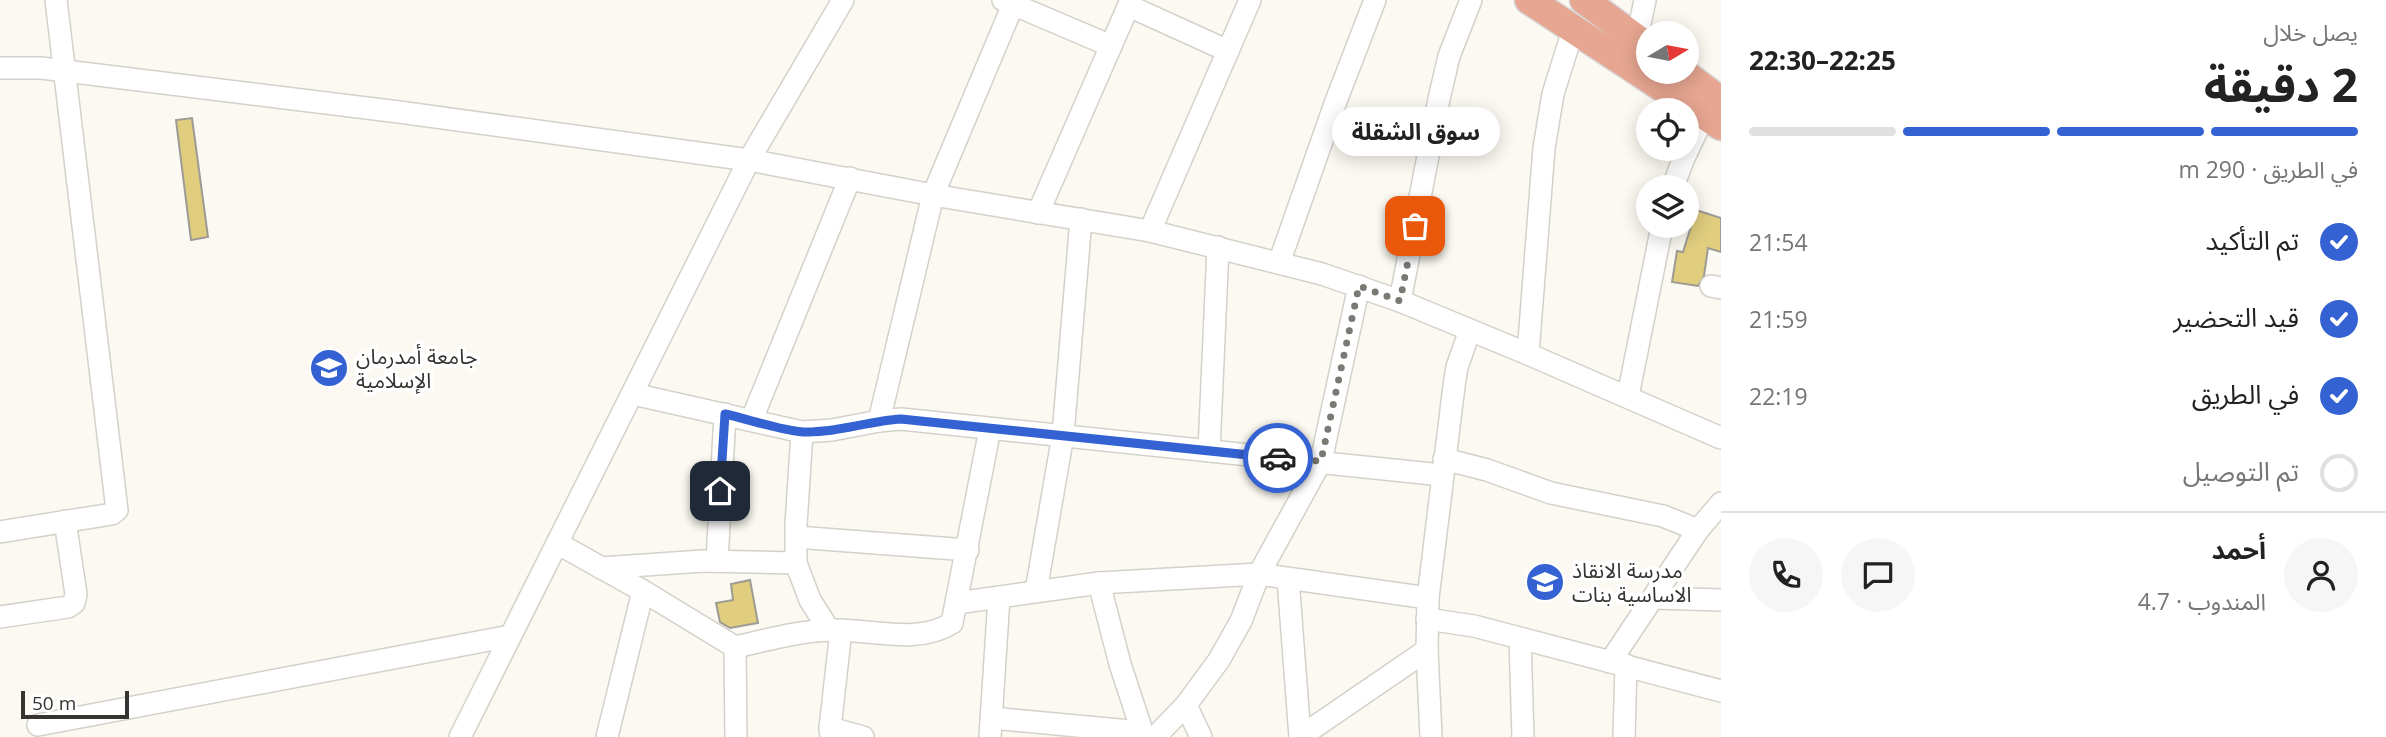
<!DOCTYPE html>
<html lang="ar">
<head>
<meta charset="utf-8">
<style>
  :root { --surface:#fff; --page:#f6f6f6; --text:#222; --muted:#767676; --line:#e0e0e0; --accent:#3462d2 }
  body { margin:0; font-family:"Open Sans","Noto Sans Arabic",sans-serif; background:var(--page); color:var(--text); direction:rtl; height:100vh; display:flex; flex-direction:column; font-size:26px; white-space:nowrap }
  * { box-sizing:border-box; margin:0 }
  p { font-size:23px; color:var(--muted) }
  .icon { flex:none; width:38px; height:38px; fill:none; stroke:currentColor; stroke-width:2; stroke-linecap:round; stroke-linejoin:round }
  .map { position:relative; flex:1; overflow:hidden; direction:ltr }
  .side { display:flex; flex-direction:column; background:var(--surface); width:665px }
  .side>* { flex:none }
  .needle { width:46px; rotate:80deg }
  .fabs { position:absolute; left:1636px; top:21px; display:grid; gap:14px }
  .fabs a { display:grid; place-items:center; width:63px; height:63px; border-radius:50%; background:var(--surface); box-shadow:0 4px 18px #0003; font-size:35px }
  .scale { position:absolute; left:21px; bottom:18px; width:108px; box-sizing:border-box; padding-left:7px; border:4px solid #353431; border-top:0; font-size:19px; line-height:24px; white-space:nowrap; color:#353431; -webkit-text-stroke:5px #fff; paint-order:stroke }
  .pin { position:absolute; display:grid; place-items:center; width:60px; height:60px; color:#fff; margin:-30px; border-radius:14px; box-shadow:0 4px 10px #0006 }
  .courier { position:absolute; display:grid; place-items:center; width:70px; height:70px; margin:-35px; border:5px solid #3462d2; border-radius:50%; background:#fff; color:#222; box-shadow:0 2px 9px #0007 }
  .bubble { position:absolute; height:49px; border-radius:24px; background:var(--surface); box-shadow:0 4px 18px #0003; font-size:23px; font-weight:700; line-height:49px; text-align:center; direction:rtl }
  .headline em { font-style:normal; font-weight:700 }
  .headline div { display:flex; flex-direction:column-reverse }
  .headline { display:flex; align-items:center; justify-content:space-between; height:119px; padding:0 28px }
  h1 { font-size:46px; font-weight:700; line-height:52px }
  .bar { display:grid; grid-template-columns:repeat(4,1fr); gap:10px 7px; align-content:center; height:84px; padding:0 28px }
  .bar i { height:9px; border-radius:5px; background:var(--line) }
  .bar .current { background:var(--accent) }
  .bar p { grid-column:span 4 }
  .line { display:flex; align-items:center; gap:18px; padding:0 28px; border-top:2px solid var(--line) }
  .line div { flex:1 }
  .round { display:grid; place-items:center; flex:none; width:74px; height:74px; border-radius:37px; background:var(--page) }
  ol { padding:0 28px; list-style:none }
  li { display:flex; align-items:center; gap:21px; height:77px }
  li p { margin-inline-start:auto }
  li .icon { padding:7px; border-radius:50%; background:var(--accent); color:#fff; stroke-width:4 }
  li:last-child { color:var(--muted) }
  li i { width:38px; height:38px; border:4px solid var(--line); border-radius:50% }
  main { display:flex; flex:1; min-height:0 }
  .map>svg:first-child { display:block }
  .building { fill:#e0cd7e; stroke:#9d9b93; stroke-width:2 }
  .lines { fill:none; stroke-linecap:round; stroke-linejoin:round }
  .minor-casing { stroke:#d3d1c9; stroke-width:24 }
  .major-casing { stroke:#d7d6d6; stroke-width:31 }
  .minor { stroke:#fff; stroke-width:21 }
  .major { stroke:#e6a691; stroke-width:28 }
  .done { stroke:#7a7974; stroke-width:7; stroke-dasharray:0 12.6 }
  .route { stroke:#3462d2; stroke-width:9 }
  .labels { text-anchor:middle; dominant-baseline:central; stroke-width:7; stroke-linejoin:round; paint-order:stroke }
  .poi-label { font-size:21px; fill:#353431; stroke:#fff; text-anchor:start }
</style>
</head>
<body>
<main>
<section class="side">
<div class="headline"><div><h1>2 دقيقة</h1><p>يصل خلال</p></div><em>22:25–22:30</em></div>
<div class="bar"><i class="current"></i><i class="current"></i><i class="current"></i><i></i><p>في الطريق · 290 m</p></div>
<ol>
<li><svg class="icon" aria-label="check" viewBox="0 0 24 24"><path d="M5 12l5 5 9-10"/></svg>تم التأكيد<p>21:54</p></li>
<li><svg class="icon" aria-label="check" viewBox="0 0 24 24"><path d="M5 12l5 5 9-10"/></svg>قيد التحضير<p>21:59</p></li>
<li><svg class="icon" aria-label="check" viewBox="0 0 24 24"><path d="M5 12l5 5 9-10"/></svg>في الطريق<p>22:19</p></li>
<li><i></i>تم التوصيل</li>
</ol>
<div class="line" style="height:126px"><a class="round"><svg class="icon" aria-label="person" viewBox="0 0 24 24"><circle cx="12" cy="8" r="4"/><path d="M4 21q1-7 8-7t8 7"/></svg></a><div><b>أحمد</b><p>المندوب · 4.7</p></div><a class="round"><svg class="icon" aria-label="chat" viewBox="0 0 24 24"><path d="M4 5h16v11H9l-5 4z"/></svg></a><a class="round"><svg class="icon" aria-label="phone" viewBox="0 0 24 24"><path d="M5 4h4l2 5-3 2q2 4 5 5l2-3 5 2v4C11 20 4 13 5 4z"/></svg></a></div>
</section>
<div class="map">
<svg width="1721" height="737" viewBox="0 0 1721 737">
  <rect width="100%" height="100%" fill="#fbf9f1"/>
  <g class="building">
    <path d="M192,118L208,237L191,240L176,120Z"/>
    <path d="M1696,210L1721,218V252L1708,248L1704,276L1698,286L1672,282L1677,251L1683,252Z"/>
    <path d="M750,580L758,623L730,628L720,622L716,603L733,600L731,584Z"/>
  </g>
  <g class="lines">
    <defs>
      <g id="minor">
        <path d="M1003,0L1111,46"/>
        <path d="M1129,6L1228,51"/>
        <path d="M1637,38L1645,0"/>
        <path d="M0,68H41L399,112L749,160L933,195L1150,231L1322,274L1400,301L1528,354L1721,438"/>
        <path d="M1673,187L1683,160L1710,103"/>
        <path d="M1038,213L1131,0"/>
        <path d="M1150,231L1250,0"/>
        <path d="M1279,263L1336,101L1375,0"/>
        <path d="M1711,286L1721,288"/>
        <path d="M1400,301L1439,99L1449,56L1471,0"/>
        <path d="M1528,354L1544,148L1553,94L1573,30"/>
        <path d="M633,394L802,432L832,430L879,421L901,419L1442,475"/>
        <path d="M1628,396L1662,226"/>
        <path d="M752,419L850,178"/>
        <path d="M879,421L933,195L1015,0"/>
        <path d="M802,432L796,525V563L810,600L829,630"/>
        <path d="M1209,451L1218,247"/>
        <path d="M1444,459L1487,470L1551,493L1663,516L1698,530"/>
        <path d="M0,532L112,514L117,510L56,0"/>
        <path d="M796,537L968,550"/>
        <path d="M557,543L643,591L607,737"/>
        <path d="M717,561L725,414"/>
        <path d="M601,568L703,561L796,563"/>
        <path d="M1288,579L1300,737"/>
        <path d="M1099,583L1120,664L1144,737"/>
        <path d="M643,591L735,647L736,737"/>
        <path d="M1036,591L1063,435L1081,219"/>
        <path d="M1655,598L1721,600"/>
        <path d="M957,603L1099,583L1259,574L1428,598"/>
        <path d="M0,617L68,607L74,603L76,594L65,521"/>
        <path d="M1427,619L1474,626L1721,691"/>
        <path d="M1520,639L1523,737"/>
        <path d="M735,647C767,640 798,631 831,630C870,629 918,645 952,623L990,429"/>
        <path d="M1427,650L1431,737"/>
        <path d="M1610,662L1698,530L1721,503"/>
        <path d="M1186,705L1201,737"/>
        <path d="M992,718L1141,732"/>
        <path d="M38,725L510,636"/>
        <path d="M830,728L863,737"/>
        <path d="M460,737L749,160L843,0"/>
        <path d="M831,737L830,728L841,630"/>
        <path d="M990,737L999,597"/>
        <path d="M1155,737L1186,705L1219,660L1241,621L1259,574L1321,461L1359,286"/>
        <path d="M1300,737L1427,650L1428,598L1454,386L1457,367L1470,330"/>
        <path d="M1624,737L1626,665"/>
      </g>
      <g id="major">
        <path d="M1529,0L1721,126"/>
        <path d="M1584,0L1648,47"/>
        <path d="M1682,72L1721,101"/>
      </g>
    </defs>
    <use href="#minor" class="minor-casing"/>
    <use href="#major" class="major-casing"/>
    <use href="#minor" class="minor"/>
    <use href="#major" class="major"/>
  </g>
  <g class="lines">
    <path class="done" d="M1278,458L1321,461L1359,286L1400,301L1415,226"/>
    <path class="route" d="M720,491L725,414C748,419 782,431 804,432C837,433 868,421 901,419L1278,458"/>
  </g>
  <defs>
    <symbol id="university-disc" viewBox="-11 -11 22 22"><circle r="9.5" fill="#3462d2" stroke="#fff"/><path d="M0-5L7-2L0 1L-7-2ZM-4 1L0 2.5L4 1V4Q0 6-4 4Z" fill="#fff"/></symbol>
    <symbol id="school-disc" viewBox="-11 -11 22 22"><circle r="9.5" fill="#3462d2" stroke="#fff"/><path d="M0-5L7-2L0 1L-7-2ZM-4 1L0 2.5L4 1V4Q0 6-4 4Z" fill="#fff"/></symbol>
  </defs>
  <g fill-rule="evenodd">
    <use href="#university-disc" x="307" y="346" width="44" height="44"/>
    <use href="#school-disc" x="1523" y="560" width="44" height="44"/>
  </g>
  <g class="labels">
    <g class="poi-label">
      <text x="356" y="356">جامعة أمدرمان<tspan x="356" dy="24">الإسلامية</tspan></text>
      <text x="1572" y="570">مدرسة الانقاذ<tspan x="1572" dy="24">الاساسية بنات</tspan></text>
    </g>
  </g>
</svg>
<div class="fabs">
<a><svg class="needle" viewBox="-14 -14 28 28"><path d="M0-13l5 13h-10z" fill="#e53935"/><path d="M0 13l5-13h-10z" fill="#767676"/></svg></a>
<a><svg class="icon" aria-label="locate" viewBox="0 0 24 24"><circle cx="12" cy="12" r="6"/><path d="M12 2v4M12 18v4M2 12h4M18 12h4"/></svg></a>
<a><svg class="icon" aria-label="layers" viewBox="0 0 24 24"><path d="M12 4l9 5-9 5-9-5zM3 14l9 5 9-5"/></svg></a>
</div>
<div class="scale">50 m</div>
<div class="pin" style="left:1415px;top:226px;background:#ea580c"><svg class="icon" aria-label="bag" viewBox="0 0 24 24"><path d="M5 8h14l-1 12H6zM9 8a3 3 0 0 1 6 0"/></svg></div>
<div class="pin" style="left:720px;top:491px;background:#1f2937"><svg class="icon" aria-label="home" viewBox="0 0 24 24"><path d="M3 11l9-7 9 7M6 9v11h12V9"/></svg></div>
<div class="courier" style="left:1278px;top:458px"><svg class="icon" aria-label="car" viewBox="0 0 24 24"><path d="M5 17H2v-5l4-1 3-4h7l3 4 3 1v5h-3M9 17h6M6 11h13"/><circle cx="7" cy="17" r="2"/><circle cx="17" cy="17" r="2"/></svg></div>
<div class="bubble" style="left:1332px;top:107px;width:168px">سوق الشقلة</div>
</div>
</main>
</body>
</html>
